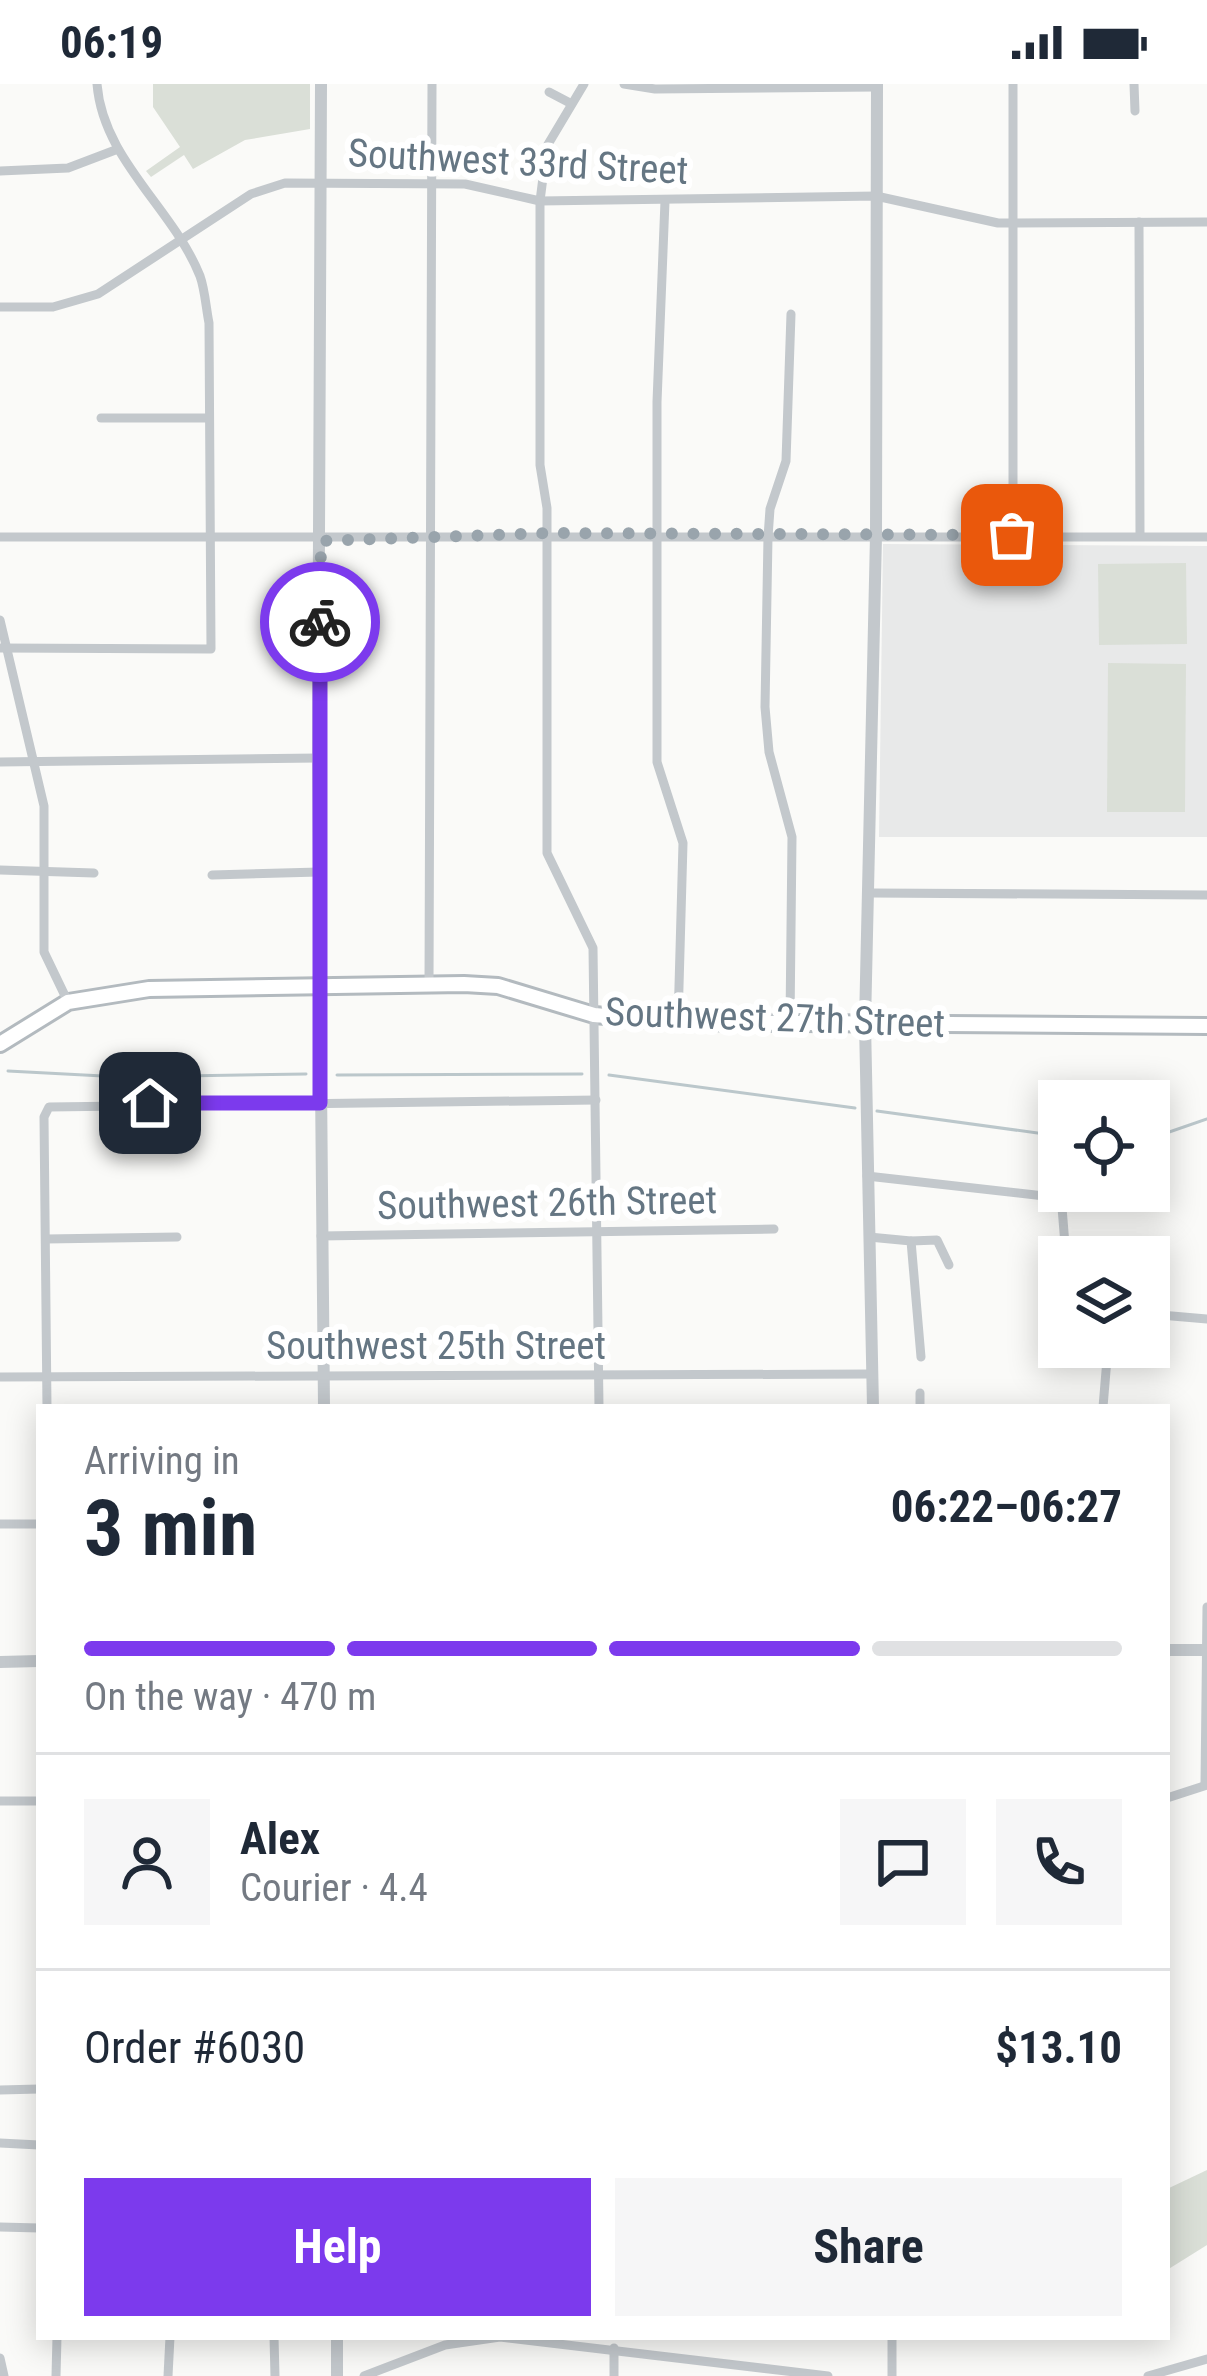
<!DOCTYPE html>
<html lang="en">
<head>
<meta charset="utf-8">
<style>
  :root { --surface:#fff; --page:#f6f6f7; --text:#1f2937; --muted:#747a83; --line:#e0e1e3; --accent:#7c3aed }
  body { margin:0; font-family:"Roboto Condensed",sans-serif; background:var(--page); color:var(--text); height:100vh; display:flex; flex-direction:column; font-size:45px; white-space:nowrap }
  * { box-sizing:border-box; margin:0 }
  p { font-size:39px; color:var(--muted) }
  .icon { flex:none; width:66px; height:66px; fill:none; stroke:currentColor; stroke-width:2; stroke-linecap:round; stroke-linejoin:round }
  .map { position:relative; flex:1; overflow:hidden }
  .drawer { position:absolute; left:36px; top:1320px; width:1134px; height:936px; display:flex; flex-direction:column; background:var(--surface); border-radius:0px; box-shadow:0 6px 30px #0003 }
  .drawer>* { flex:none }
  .buttons { position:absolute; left:1038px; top:996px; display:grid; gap:24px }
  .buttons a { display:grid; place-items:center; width:132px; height:132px; border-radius:0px; background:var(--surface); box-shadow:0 6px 30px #0003; font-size:60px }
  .pin { position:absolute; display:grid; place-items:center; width:102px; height:102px; color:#fff; margin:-51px; border-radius:24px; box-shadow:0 6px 18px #0006 }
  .courier { position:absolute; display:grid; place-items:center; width:120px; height:120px; margin:-60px; border:9px solid #7c3aed; border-radius:50%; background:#fff; color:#222; box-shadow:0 3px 15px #0007 }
  .head em { font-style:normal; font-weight:700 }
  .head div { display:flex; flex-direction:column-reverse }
  .head { display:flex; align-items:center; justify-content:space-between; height:204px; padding:0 48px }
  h1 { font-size:78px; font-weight:700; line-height:90px }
  .bar { display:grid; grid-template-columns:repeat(4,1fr); gap:18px 12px; align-content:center; height:144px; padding:0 48px }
  .bar i { height:15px; border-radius:9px; background:var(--line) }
  .bar .selected { background:var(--accent) }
  .bar p { grid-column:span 4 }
  .line { display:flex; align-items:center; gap:30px; padding:0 48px; border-top:3px solid var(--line) }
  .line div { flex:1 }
  .round { display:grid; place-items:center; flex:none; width:126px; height:126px; border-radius:0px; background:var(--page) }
  .button { display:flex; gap:24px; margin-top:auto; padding:24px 48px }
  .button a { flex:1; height:138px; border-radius:0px; background:var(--accent); color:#fff; font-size:48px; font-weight:700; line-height:138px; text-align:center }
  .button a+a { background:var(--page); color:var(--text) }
  .status { display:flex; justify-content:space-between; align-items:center; height:84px; padding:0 60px; background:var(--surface); direction:ltr }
  .status svg { height:33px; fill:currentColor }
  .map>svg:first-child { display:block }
  .built { fill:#e8e9e9 }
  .green { fill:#dadfd7 }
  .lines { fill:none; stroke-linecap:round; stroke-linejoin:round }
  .stream { stroke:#bbc7cb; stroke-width:3 }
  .secondary-casing { stroke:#b3babf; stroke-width:20 }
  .minor { stroke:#c3c8cc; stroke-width:9 }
  .tertiary { stroke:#c3c8cc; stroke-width:12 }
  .secondary { stroke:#fff; stroke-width:14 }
  .done { stroke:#99a4ac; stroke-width:12; stroke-dasharray:0 21.6 }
  .route { stroke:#7c3aed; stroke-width:15 }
  .labels { text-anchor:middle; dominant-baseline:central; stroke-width:12; stroke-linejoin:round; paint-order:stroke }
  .street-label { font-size:39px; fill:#657683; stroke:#fff }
</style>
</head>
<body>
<div class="status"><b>06:19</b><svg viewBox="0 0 49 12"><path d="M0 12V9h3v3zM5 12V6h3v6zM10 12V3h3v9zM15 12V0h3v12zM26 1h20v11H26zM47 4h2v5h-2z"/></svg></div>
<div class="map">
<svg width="1207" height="2292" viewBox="0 0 1207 2292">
  <rect width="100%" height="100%" fill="#fafaf8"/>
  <path class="built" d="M883,460L1207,462V753H879Z"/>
  <g class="green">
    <path d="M153,0H310V45L245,56L193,85L184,71L151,93L146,87L180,63L153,23Z"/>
    <path d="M1186,479L1187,560L1099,561L1098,480Z"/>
    <path d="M1108,579L1186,580L1185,728H1107Z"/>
    <path d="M1207,2086V2161L1167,2186V2105Z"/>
  </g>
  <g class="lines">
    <g class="stream">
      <path d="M8,987L122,993L306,990"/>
      <path d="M337,991L582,990"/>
      <path d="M609,991L855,1024"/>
      <path d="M877,1027L1059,1052"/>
      <path d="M1149,1055L1207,1035"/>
    </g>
    <defs>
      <path id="secondary" d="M0,960L68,918L149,905L464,900L498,902L594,931L678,938L1207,942"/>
    </defs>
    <use href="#secondary" class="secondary-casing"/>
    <g class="minor">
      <path d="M584,0L547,62L540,117V381L547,424V769L593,864L599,1323"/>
      <path d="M624,0L655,5L877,3"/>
      <path d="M1134,0L1135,27"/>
      <path d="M549,8L570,19"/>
      <path d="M0,87L68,84L118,65"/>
      <path d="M665,117L657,318V678L683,759L678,938"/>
      <path d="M1139,138L1140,451"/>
      <path d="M0,223H53L98,210L251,110L285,99L465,100L540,117L876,112L998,139L1207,138"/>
      <path d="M101,334H208"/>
      <path d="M1013,451V0"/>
      <path d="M0,453H1207"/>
      <path d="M0,536L44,722V868L68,918"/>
      <path d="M0,564L211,565L209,239C206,224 205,206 200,192C173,124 103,76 97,0"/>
      <path d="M0,678L318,674"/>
      <path d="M0,786L94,789"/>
      <path d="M212,791L319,788"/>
      <path d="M871,809L1207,811"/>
      <path d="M429,901L432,0"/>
      <path d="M790,938L792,753L769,668L765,623L768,453L770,425L786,377L791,230"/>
      <path d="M867,1092L1053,1113L1104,1107"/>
      <path d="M1061,1111L1066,1173"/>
      <path d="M321,1152L774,1145"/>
      <path d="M869,1153L911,1157L921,1273"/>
      <path d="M46,1155L177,1153"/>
      <path d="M911,1157L937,1156L949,1181"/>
      <path d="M1149,1230L1207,1235"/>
      <path d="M0,1293L871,1290"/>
      <path d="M920,1309V1323"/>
      <path d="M47,1323L44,1033L49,1023L596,1016"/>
      <path d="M1103,1323L1108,1263"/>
      <path d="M0,1440H39"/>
      <path d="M1205,1701L1207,1523"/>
      <path d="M1167,1714L1207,1701"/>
      <path d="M0,1717H39"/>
      <path d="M0,2006L39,2005"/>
      <path d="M0,2059L39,2061"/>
      <path d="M0,2143L39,2144"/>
      <path d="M274,2253L275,2292"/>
      <path d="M0,2274L4,2292"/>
      <path d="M56,2292L57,2253"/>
      <path d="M168,2292L170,2253"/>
      <path d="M364,2292L445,2261L500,2253L828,2292"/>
      <path d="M614,2292V2264"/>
      <path d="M892,2292V2253"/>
      <path d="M1148,2292L1207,2275"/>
    </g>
    <g class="tertiary">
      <path d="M321,0L318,674L324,1323"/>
      <path d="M873,1323L865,939L876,452L877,0"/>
      <path d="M1167,1566H1207"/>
      <path d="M0,1578L39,1577"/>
      <path d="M337,2253V2292"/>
    </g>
    <use href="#secondary" class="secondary"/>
  </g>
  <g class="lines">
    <path class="done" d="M320,538L321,457L548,449L1012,451"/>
    <path class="route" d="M150,1019H320V538"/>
  </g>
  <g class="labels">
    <g class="street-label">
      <text transform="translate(518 78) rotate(3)">Southwest 33rd Street</text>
      <text transform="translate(775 934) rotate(2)">Southwest 27th Street</text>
      <text transform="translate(547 1119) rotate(-1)">Southwest 26th Street</text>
      <text x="436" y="1262">Southwest 25th Street</text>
    </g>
  </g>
</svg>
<div class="buttons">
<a><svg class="icon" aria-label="locate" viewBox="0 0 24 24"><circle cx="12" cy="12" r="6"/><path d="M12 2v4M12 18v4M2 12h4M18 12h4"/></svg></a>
<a><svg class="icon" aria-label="layers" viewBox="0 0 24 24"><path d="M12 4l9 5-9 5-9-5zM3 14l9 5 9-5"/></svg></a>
</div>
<div class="pin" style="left:1012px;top:451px;background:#ea580c"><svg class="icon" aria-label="bag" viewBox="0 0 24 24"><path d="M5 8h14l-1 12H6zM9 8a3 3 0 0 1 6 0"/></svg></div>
<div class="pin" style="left:150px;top:1019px;background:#1f2937"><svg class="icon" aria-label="home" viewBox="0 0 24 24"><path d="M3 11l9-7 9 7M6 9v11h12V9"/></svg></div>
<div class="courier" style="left:320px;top:538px"><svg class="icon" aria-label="bike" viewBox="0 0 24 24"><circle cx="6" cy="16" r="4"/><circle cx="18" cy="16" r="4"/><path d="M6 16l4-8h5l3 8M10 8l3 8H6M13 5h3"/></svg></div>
<section class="drawer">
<div class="head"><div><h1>3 min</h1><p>Arriving in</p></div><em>06:22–06:27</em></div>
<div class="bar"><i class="selected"></i><i class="selected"></i><i class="selected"></i><i></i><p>On the way · 470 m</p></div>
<div class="line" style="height:216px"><a class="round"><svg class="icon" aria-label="person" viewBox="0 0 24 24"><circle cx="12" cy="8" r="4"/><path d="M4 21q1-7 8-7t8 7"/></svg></a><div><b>Alex</b><p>Courier · 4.4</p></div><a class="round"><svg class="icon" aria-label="chat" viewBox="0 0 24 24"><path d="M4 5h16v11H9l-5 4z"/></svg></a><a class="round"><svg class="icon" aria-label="phone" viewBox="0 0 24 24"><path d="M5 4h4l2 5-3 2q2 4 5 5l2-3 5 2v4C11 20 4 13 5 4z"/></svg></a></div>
<div class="line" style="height:156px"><div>Order #6030</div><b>$13.10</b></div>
<div class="button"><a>Help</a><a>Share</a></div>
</section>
</div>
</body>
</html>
